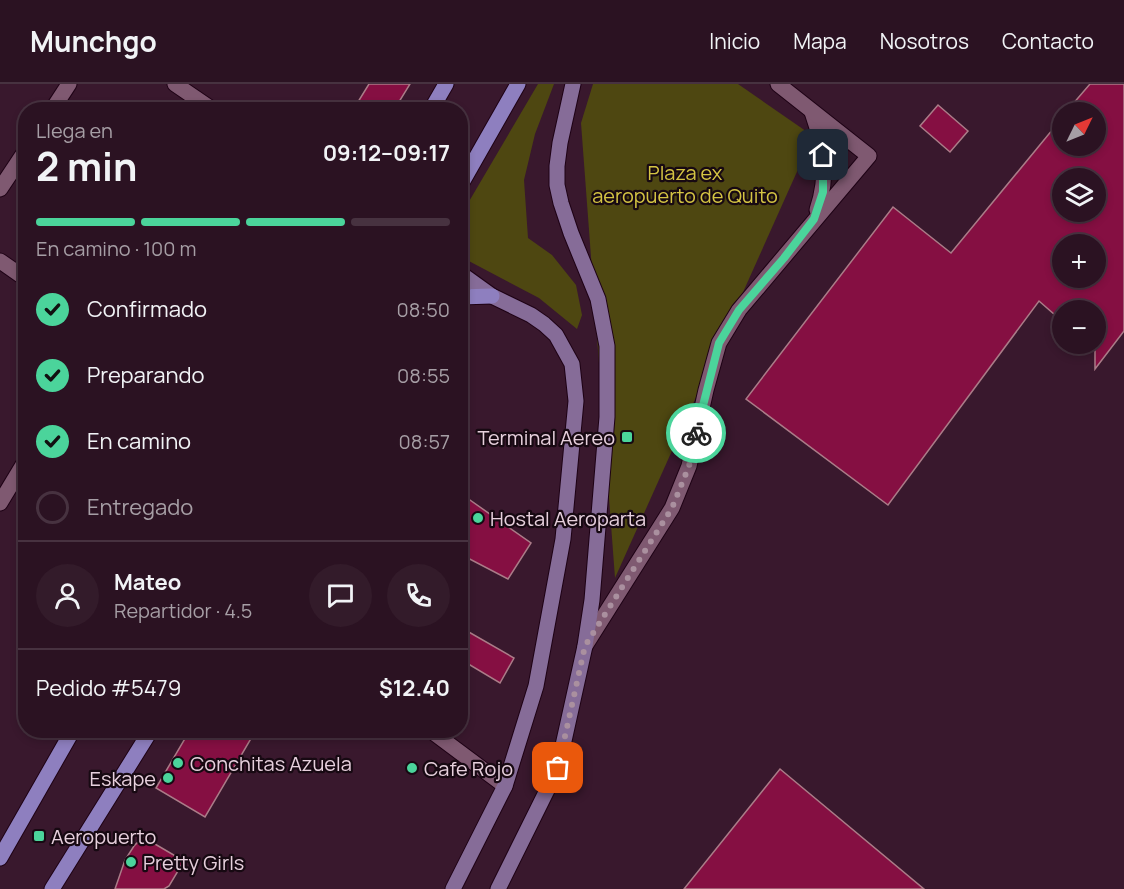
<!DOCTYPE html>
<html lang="es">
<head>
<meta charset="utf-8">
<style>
  :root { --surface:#2b1222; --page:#331b2a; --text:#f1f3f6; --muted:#a69ea5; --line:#473240; --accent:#4bd49b }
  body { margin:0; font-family:Manrope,sans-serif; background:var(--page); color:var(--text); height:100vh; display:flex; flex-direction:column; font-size:22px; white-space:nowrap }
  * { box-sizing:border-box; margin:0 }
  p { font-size:20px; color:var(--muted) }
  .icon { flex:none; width:33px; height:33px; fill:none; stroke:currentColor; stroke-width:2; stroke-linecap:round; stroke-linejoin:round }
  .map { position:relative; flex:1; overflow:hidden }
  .drawer { position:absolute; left:18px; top:18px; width:450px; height:636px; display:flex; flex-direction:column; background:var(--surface); border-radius:24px; box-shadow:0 3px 9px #0003,0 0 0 2px var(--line) }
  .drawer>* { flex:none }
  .needle { width:39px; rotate:47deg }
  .buttons { position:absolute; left:1052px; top:18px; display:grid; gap:12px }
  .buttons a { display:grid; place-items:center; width:54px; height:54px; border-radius:50%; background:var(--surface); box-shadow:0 3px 9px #0003,0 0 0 2px var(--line); font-size:30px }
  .pin { position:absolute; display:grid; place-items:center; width:51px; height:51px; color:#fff; margin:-26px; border-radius:12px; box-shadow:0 3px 9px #0006 }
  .courier { position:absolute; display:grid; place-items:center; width:60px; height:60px; margin:-30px; border:4px solid #4bd49b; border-radius:50%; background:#fff; color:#222; box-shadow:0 2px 8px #0007 }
  .summary em { font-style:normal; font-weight:700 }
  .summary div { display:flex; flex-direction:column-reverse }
  .summary { display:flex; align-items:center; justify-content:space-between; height:102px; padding:0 18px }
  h1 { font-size:39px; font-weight:700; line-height:45px }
  .bar { display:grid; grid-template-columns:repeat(4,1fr); gap:9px 6px; align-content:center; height:72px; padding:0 18px }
  .bar i { height:8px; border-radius:4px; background:var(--line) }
  .bar .current { background:var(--accent) }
  .bar p { grid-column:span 4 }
  .line { display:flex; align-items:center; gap:15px; padding:0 18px; border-top:2px solid var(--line) }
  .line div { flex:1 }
  .round { display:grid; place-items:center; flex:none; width:63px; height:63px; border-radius:32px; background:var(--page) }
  ol { padding:0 18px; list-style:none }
  li { display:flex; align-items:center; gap:18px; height:66px }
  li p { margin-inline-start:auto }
  li .icon { padding:6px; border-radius:50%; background:var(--accent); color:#111; stroke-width:4 }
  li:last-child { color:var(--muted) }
  li i { width:33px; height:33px; border:3px solid var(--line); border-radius:50% }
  header { display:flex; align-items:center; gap:36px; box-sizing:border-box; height:84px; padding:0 30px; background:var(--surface); border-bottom:2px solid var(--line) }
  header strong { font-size:28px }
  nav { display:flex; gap:33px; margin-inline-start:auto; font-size:21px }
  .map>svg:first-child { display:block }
  .green { fill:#4e4711 }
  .building { fill:#850f42; stroke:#ab7c88; stroke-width:1.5; fill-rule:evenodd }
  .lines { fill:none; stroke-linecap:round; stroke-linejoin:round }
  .street-casing { stroke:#1e0215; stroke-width:17 }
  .secondary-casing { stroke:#1e0215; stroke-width:17 }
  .primary-casing { stroke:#1e0215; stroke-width:17 }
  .street { stroke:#7f5971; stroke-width:15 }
  .secondary { stroke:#866c98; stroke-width:15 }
  .primary { stroke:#8e7fbf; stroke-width:15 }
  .done { stroke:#aa909f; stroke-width:6; stroke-dasharray:0 10.8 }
  .route { stroke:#4bd49b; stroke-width:8 }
  .poi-dot { fill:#4bd49b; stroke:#170912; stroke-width:2 }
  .labels { text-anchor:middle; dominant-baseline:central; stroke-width:4.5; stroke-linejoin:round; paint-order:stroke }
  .park-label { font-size:20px; fill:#d4c443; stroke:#170912 }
  .poi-label { font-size:20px; fill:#e7d0dd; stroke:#170912; text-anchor:start }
</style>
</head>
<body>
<header>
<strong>Munchgo</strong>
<nav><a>Inicio</a><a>Mapa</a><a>Nosotros</a><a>Contacto</a></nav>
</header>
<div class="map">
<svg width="1124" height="805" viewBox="0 0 1124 805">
  <rect width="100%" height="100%" fill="#39182d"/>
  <g class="green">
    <path d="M538,0H554L535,50L524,96L528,154L552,171L576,201L582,231L577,245L539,214L465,175L461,165V131Z"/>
    <path d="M593,0H738L813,52L615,494L581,39Z"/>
  </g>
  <g class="building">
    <path d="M369,0H410L394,26H353Z"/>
    <path d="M1090,0H1124V247L1095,285V226H1062V237L1039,217L888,421L746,315L893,123L951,169L1062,34V62H1095V28H1066ZM1062,94H1095V128H1062ZM1062,160H1095V194H1062Z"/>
    <path d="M938,21L968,47L950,68L920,42Z"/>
    <path d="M460,409L531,459L508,495L460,470Z"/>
    <path d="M460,543L514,574L500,599L460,575Z"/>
    <path d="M190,646H256L205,733L156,704Z"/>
    <path d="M780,685L924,805H684Z"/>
    <path d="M143,753L184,777L169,802L164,805H115L125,776L134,762Z"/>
  </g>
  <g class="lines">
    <defs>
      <g id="street">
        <path d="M175,0L213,26"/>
        <path d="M52,26L69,0"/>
        <path d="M812,28C824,63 829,91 817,126"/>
        <path d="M0,105L26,66"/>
        <path d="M0,177L26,195"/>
        <path d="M0,419L26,376"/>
        <path d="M585,562L672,424L689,382L706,306L719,259L739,226L869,72L778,0"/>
        <path d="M430,646L505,702"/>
      </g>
      <g id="secondary">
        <path d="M453,805L505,702L536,602L563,455L576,317L572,280L556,251L544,240L531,231L492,212L460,189"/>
        <path d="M498,805L558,684L585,562L592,516L607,333V262L598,215L571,149L561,119L557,101V82L560,59L573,0"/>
      </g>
      <g id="primary">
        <path d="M431,26L446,0"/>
        <path d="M460,102L518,0"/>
        <path d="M460,213L492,212"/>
        <path d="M0,774L73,646"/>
        <path d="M52,805L151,646"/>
      </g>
    </defs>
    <use href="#street" class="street-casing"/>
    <use href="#secondary" class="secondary-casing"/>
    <use href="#primary" class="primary-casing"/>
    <use href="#street" class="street"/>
    <use href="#secondary" class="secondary"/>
    <use href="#primary" class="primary"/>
  </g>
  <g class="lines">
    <path class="done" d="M558,684L585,562L672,424L689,382L696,349"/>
    <path class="route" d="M696,349L719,259L739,226L784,174L814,135L823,108V71"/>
  </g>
  <g class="poi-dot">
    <rect x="621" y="347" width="12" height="12" rx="3"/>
    <circle cx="478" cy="434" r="6"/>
    <circle cx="178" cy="679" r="6"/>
    <circle cx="412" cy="684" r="6"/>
    <circle cx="168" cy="694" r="6"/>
    <rect x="33" y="746" width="12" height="12" rx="3"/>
    <circle cx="131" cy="778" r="6"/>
  </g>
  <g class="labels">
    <g class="park-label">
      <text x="685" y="88">Plaza ex<tspan x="685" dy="23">aeropuerto de Quito</tspan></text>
    </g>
    <g class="poi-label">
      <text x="615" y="353" text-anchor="end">Terminal Aereo</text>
      <text x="490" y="434">Hostal Aeroparta</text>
      <text x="190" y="679">Conchitas Azuela</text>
      <text x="424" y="684">Cafe Rojo</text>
      <text x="156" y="694" text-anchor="end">Eskape</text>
      <text x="51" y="752">Aeropuerto</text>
      <text x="143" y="778">Pretty Girls</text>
    </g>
  </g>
</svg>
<div class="buttons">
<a><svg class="needle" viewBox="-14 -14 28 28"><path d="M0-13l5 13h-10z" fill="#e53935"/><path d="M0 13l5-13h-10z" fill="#a69ea5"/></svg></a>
<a><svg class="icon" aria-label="layers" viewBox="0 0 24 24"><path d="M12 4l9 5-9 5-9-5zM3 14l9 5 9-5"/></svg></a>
<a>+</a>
<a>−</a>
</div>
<div class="pin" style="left:558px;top:684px;background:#ea580c"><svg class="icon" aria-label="bag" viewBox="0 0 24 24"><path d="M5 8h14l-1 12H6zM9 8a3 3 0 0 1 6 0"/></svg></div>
<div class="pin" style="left:823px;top:71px;background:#1f2937"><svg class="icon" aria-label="home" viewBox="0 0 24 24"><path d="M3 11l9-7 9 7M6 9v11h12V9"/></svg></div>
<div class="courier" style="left:696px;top:349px"><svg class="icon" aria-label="bike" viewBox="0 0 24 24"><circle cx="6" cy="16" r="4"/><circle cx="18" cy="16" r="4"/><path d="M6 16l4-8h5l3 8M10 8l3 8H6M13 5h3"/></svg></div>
<section class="drawer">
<div class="summary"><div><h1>2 min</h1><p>Llega en</p></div><em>09:12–09:17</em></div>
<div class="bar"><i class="current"></i><i class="current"></i><i class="current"></i><i></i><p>En camino · 100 m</p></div>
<ol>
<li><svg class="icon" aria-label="check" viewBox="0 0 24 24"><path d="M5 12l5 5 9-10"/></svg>Confirmado<p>08:50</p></li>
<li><svg class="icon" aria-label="check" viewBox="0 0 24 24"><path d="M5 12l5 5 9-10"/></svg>Preparando<p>08:55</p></li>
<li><svg class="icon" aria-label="check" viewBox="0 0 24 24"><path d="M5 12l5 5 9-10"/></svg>En camino<p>08:57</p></li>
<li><i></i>Entregado</li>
</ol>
<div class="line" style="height:108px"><a class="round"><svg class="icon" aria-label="person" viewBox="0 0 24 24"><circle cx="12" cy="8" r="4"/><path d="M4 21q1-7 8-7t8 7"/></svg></a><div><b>Mateo</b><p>Repartidor · 4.5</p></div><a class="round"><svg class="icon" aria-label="chat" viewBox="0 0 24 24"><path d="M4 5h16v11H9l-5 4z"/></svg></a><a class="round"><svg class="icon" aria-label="phone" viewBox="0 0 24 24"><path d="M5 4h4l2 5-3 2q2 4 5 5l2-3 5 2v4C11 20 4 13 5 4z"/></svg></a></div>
<div class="line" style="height:78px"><div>Pedido #5479</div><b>$12.40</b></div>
</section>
</div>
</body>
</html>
